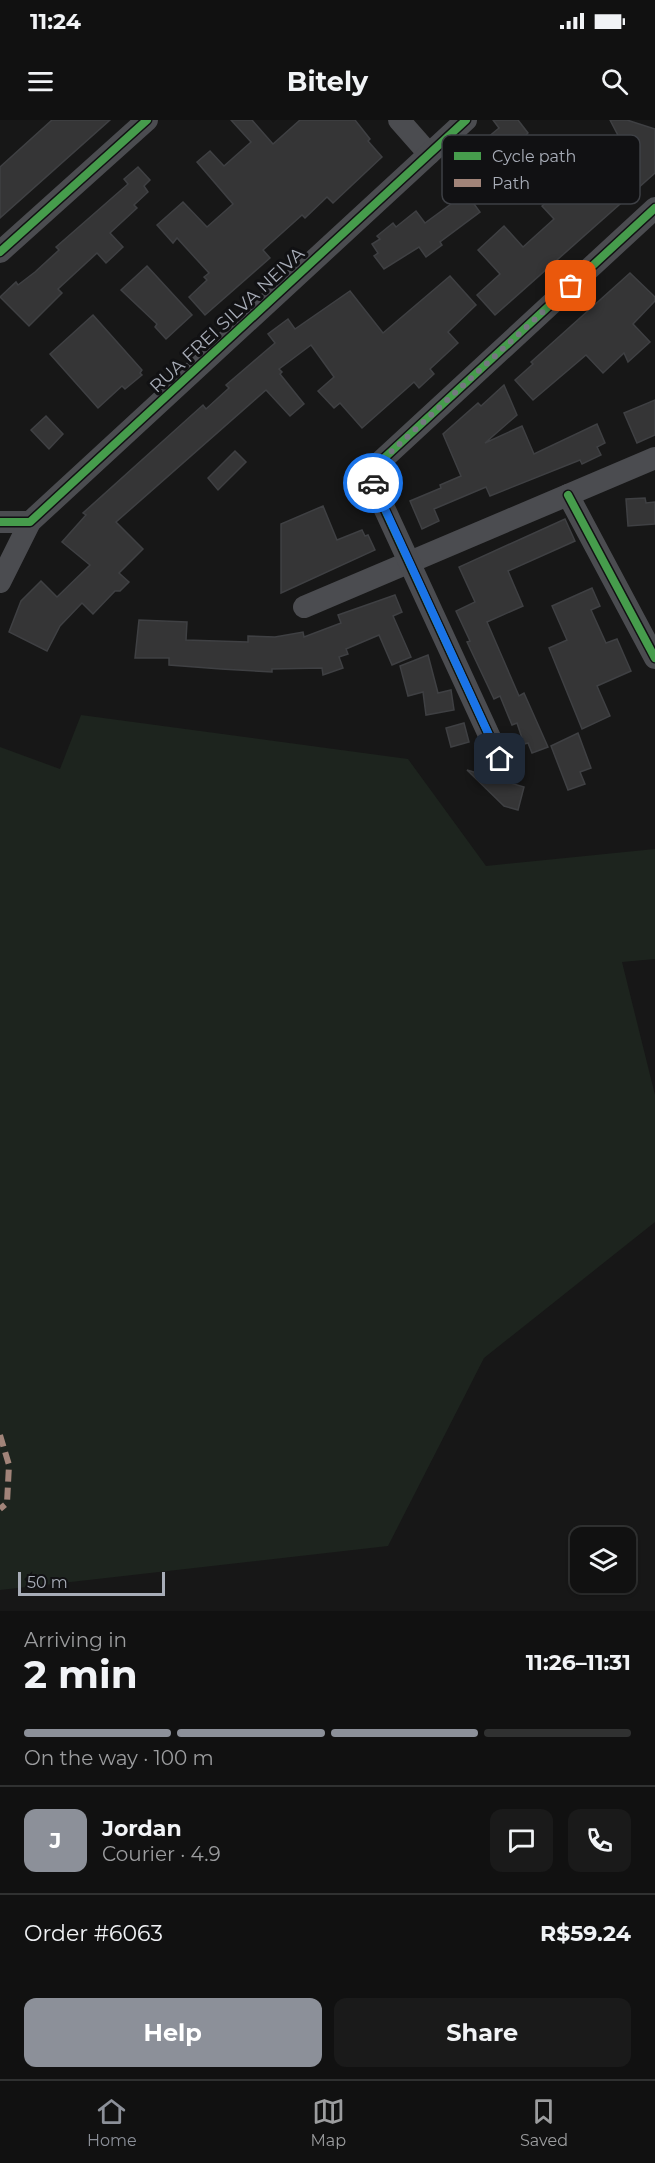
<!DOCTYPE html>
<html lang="en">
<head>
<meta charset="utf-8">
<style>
  :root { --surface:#111; --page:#1a1a1a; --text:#f1f3f6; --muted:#9c9d9f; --line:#303131; --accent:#8c9099 }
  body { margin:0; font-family:Montserrat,sans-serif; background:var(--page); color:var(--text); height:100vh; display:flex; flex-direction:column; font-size:22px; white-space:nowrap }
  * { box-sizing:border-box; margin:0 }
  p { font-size:20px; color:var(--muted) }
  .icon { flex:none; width:33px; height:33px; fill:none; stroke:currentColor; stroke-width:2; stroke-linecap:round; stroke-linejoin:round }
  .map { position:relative; height:1491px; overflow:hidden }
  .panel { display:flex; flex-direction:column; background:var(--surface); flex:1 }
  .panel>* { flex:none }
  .fabs { position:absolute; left:570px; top:1407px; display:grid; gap:12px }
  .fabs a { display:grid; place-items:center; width:66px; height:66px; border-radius:12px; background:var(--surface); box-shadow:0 2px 4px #0004,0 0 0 2px var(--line); font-size:30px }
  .scale { position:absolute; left:18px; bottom:15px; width:147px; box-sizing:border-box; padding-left:6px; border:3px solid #a8adb8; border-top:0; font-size:16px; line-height:21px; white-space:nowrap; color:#a8adb8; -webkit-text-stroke:4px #111113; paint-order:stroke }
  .pin { position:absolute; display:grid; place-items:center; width:51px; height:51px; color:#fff; margin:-26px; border-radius:12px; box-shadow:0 3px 9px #0006 }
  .courier { position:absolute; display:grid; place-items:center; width:60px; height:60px; margin:-30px; border:4px solid #1a73e8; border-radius:50%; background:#fff; color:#222; box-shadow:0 2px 8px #0007 }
  .overview em { font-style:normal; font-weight:700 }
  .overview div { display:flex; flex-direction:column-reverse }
  .overview { display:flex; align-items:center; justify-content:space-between; height:102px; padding:0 24px }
  h1 { font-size:39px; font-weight:700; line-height:45px }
  .bar { display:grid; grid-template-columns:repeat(4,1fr); gap:9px 6px; align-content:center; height:72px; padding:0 24px }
  .bar i { height:8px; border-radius:4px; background:var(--line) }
  .bar .current { background:var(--accent) }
  .bar p { grid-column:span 4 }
  .line { display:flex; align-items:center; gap:15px; padding:0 24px; border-top:2px solid var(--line) }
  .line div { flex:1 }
  .round { display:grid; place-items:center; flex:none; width:63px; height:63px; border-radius:12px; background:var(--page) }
  .action { display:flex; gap:12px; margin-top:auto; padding:12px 24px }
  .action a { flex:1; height:69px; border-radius:12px; background:var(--accent); color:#fff; font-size:24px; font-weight:700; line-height:69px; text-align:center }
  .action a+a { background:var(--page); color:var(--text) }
  .status { display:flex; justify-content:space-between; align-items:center; height:42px; padding:0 30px; background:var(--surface); direction:ltr }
  .status svg { height:16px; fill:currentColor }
  header { display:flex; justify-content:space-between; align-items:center; height:78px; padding:0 24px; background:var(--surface); font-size:27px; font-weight:700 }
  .tabs { display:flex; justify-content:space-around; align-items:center; height:84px; border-top:2px solid var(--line); background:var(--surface); font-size:16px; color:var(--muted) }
  .tabs a { display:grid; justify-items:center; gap:3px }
  .tabs .current { color:var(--accent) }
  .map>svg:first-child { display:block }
  .green { fill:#1d241e }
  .building { fill:#353536; stroke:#3f4043; stroke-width:1.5 }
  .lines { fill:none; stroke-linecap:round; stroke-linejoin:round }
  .minor { stroke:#4b4c50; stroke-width:22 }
  .quiet { stroke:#a18479; stroke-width:6; stroke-dasharray:12 6; stroke-linecap:butt }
  .cycleway-casing { stroke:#111113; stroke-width:11 }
  .cycleway { stroke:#469c4c; stroke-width:8 }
  .done { stroke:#757880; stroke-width:6; stroke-dasharray:0 10.8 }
  .route { stroke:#1a73e8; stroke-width:8 }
  .labels { text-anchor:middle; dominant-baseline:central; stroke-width:6; stroke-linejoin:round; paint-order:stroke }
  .street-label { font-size:18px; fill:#a8adb8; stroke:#111113 }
  .key { fill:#111113; stroke:#3e4045; stroke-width:1.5 }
  .key-label { font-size:16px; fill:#a8adb8 }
</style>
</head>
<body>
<div class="status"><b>11:24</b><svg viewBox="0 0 49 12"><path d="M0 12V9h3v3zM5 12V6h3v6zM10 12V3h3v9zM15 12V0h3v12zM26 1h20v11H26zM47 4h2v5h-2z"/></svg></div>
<header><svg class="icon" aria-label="menu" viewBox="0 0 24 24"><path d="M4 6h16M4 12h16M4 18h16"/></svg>Bitely<svg class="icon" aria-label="search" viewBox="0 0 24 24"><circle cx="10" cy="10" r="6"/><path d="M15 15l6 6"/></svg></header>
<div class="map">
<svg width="655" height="1491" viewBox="0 0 655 1491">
  <rect width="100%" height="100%" fill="#171717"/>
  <path class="green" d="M81,595L408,639L486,746L655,729V839L622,842L655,975V1102L484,1238L388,1426L0,1470V627L60,649Z"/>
  <g class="building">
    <path d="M52,0H110L0,98V47Z"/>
    <path d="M231,0H252L273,24L300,0H355L370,19L368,21L382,37L333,83L327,77L305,98L302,95L263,130L270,138L205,195L189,177L207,160L204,157L209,153L177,118L173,123L157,105L183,82L207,107L233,84L197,42L210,31L224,46L251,22Z"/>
    <path d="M493,0H518L528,13L526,15L530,20L510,35L528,52L510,70L475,28L499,8Z"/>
    <path d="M610,0H627L655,9V53L495,195L477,175L500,154L478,130L504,106L523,127L554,99L542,86L567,65L559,55L571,44L585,60L622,23Z"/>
    <path d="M138,47L150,60L144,66L148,72L134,85L137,88L110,113L123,127L106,143L97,133L58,169L62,173L29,206L0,177L16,162L18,165L35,152L59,130L56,127L128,64L124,59Z"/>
    <path d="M466,73L480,92L440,122L442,125L426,137L419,127L384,149L374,136L378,133L372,124L380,119L377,116L393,103L396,107L416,91L425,103Z"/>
    <path d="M147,146L192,195L166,219L155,207L157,204L121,170Z"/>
    <path d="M630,153L655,177V181L633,204L650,222L628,242L624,233L603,253L586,235L533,280L515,260L533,244L531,242Z"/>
    <path d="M450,156L476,185L448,212L458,223L430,249L434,254L419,268L414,262L362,308L340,283L334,288L318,271L334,257L311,225L279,249L282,252L280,254L304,284L290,296L266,270L116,402L143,429L119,453L129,462L120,471H115L93,494L82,483L60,506L47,531L9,512L21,481L41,461L57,477L90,445L62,422L86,395L83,393L203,285L206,289L229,268L226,265L275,223L268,214L288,199L295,209L350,171L383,213Z"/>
    <path d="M93,195L142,250L140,253L142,255L125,269L122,266L98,288L50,234Z"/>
    <path d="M504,265L517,295L485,323L522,306L534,334L597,304L605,323L597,327L601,335L582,344L580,340L490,376L486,367L434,389L439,401L422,409L410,381L441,368L440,365L461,356L443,314L478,283L481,286Z"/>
    <path d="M655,280V315L637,323L624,293Z"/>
    <path d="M46,296L63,314L49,329L31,310Z"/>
    <path d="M235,331L246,342L218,370L208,358Z"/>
    <path d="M645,378L646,383L655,382V404L628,406L626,379Z"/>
    <path d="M323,386L337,420L362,410L365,416L368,415L375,430L281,473V404Z"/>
    <path d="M565,399L575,421L508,451L523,486L487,502L519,576L524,573L548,627L532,633L528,623L524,624L517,603L512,605L500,576L494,579L467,522L470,521L456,491L475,482L459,447Z"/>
    <path d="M592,468L600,486L591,490L606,523L617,519L631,551L597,566L610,596L582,609L549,528L567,520L552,486Z"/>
    <path d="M395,475L402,492L393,496L411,537L392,545L379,515L346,529L348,534L339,537L343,548L323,555L322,548L272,549V552L221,549L169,545V538H135L139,500L187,502L186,520L248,522V516L275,517L303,512L304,517L341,503L338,495Z"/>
    <path d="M428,535L438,573L451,570L454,590L426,595L423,572L408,576L400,546Z"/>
    <path d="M464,603L469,622L451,627L446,608Z"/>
    <path d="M578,613L591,648L580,652L585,664L568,670L551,626Z"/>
    <path d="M467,650L524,667L518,690L504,686Z"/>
  </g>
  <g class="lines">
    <g class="minor">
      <path d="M399,0L429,34"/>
      <path d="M0,132L147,0"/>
      <path d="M568,375L655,538"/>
      <path d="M0,402H30L466,0"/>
      <path d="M0,462L30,402"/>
      <path d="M304,487L655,338"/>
      <path d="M500,639L368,353L655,88"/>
    </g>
    <path class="quiet" d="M0,1315L9,1345L7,1383L0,1389"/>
    <defs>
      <g id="cycleway">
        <path d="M0,132L147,0"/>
        <path d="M568,375L655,538"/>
        <path d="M0,402H30L466,0"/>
        <path d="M500,639L368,353L655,88"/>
      </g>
    </defs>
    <use href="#cycleway" class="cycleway-casing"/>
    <use href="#cycleway" class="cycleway"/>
  </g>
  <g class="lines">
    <path class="done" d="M373,363L368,353L571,166"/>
    <path class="route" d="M373,363L500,639"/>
  </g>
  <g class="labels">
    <g class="street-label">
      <text transform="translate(227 200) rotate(-43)">RUA FREI SILVA NEIVA</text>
    </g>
  </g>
  <rect x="442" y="15" width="198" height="69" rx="9" class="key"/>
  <rect x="454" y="32" width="27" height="8" fill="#469c4c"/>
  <rect x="454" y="59" width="27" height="8" fill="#a18479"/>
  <g class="key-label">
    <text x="492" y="42">Cycle path</text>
    <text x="492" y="69">Path</text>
  </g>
</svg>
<div class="fabs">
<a><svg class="icon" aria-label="layers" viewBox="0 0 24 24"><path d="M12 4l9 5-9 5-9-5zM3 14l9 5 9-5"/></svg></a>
</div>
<div class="scale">50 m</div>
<div class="pin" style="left:571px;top:166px;background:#ea580c"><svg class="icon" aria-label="bag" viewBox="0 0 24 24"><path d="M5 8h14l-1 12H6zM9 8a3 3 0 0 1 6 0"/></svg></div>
<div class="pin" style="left:500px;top:639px;background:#1f2937"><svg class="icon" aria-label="home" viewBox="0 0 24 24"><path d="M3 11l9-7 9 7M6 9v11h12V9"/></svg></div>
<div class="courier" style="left:373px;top:363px"><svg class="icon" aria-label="car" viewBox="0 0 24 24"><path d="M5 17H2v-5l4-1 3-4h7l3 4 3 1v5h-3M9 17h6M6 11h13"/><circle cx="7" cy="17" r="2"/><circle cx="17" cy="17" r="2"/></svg></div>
</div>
<section class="panel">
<div class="overview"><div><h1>2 min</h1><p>Arriving in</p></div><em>11:26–11:31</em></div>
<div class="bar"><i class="current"></i><i class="current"></i><i class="current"></i><i></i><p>On the way · 100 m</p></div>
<div class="line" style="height:108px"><b class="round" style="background:var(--accent);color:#fff">J</b><div><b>Jordan</b><p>Courier · 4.9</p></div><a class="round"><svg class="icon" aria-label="chat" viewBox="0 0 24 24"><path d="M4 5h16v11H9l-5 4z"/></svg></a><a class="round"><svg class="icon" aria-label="phone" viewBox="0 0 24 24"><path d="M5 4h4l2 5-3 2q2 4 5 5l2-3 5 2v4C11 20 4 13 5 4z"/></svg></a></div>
<div class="line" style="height:78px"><div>Order #6063</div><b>R$59.24</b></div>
<div class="action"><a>Help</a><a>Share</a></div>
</section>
<nav class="tabs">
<a class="current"><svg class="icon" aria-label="home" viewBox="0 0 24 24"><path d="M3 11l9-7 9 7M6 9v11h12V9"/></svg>Home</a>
<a><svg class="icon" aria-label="map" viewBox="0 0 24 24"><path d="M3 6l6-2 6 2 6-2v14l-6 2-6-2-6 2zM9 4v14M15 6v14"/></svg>Map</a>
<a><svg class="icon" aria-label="saved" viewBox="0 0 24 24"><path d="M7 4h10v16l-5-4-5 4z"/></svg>Saved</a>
</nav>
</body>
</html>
